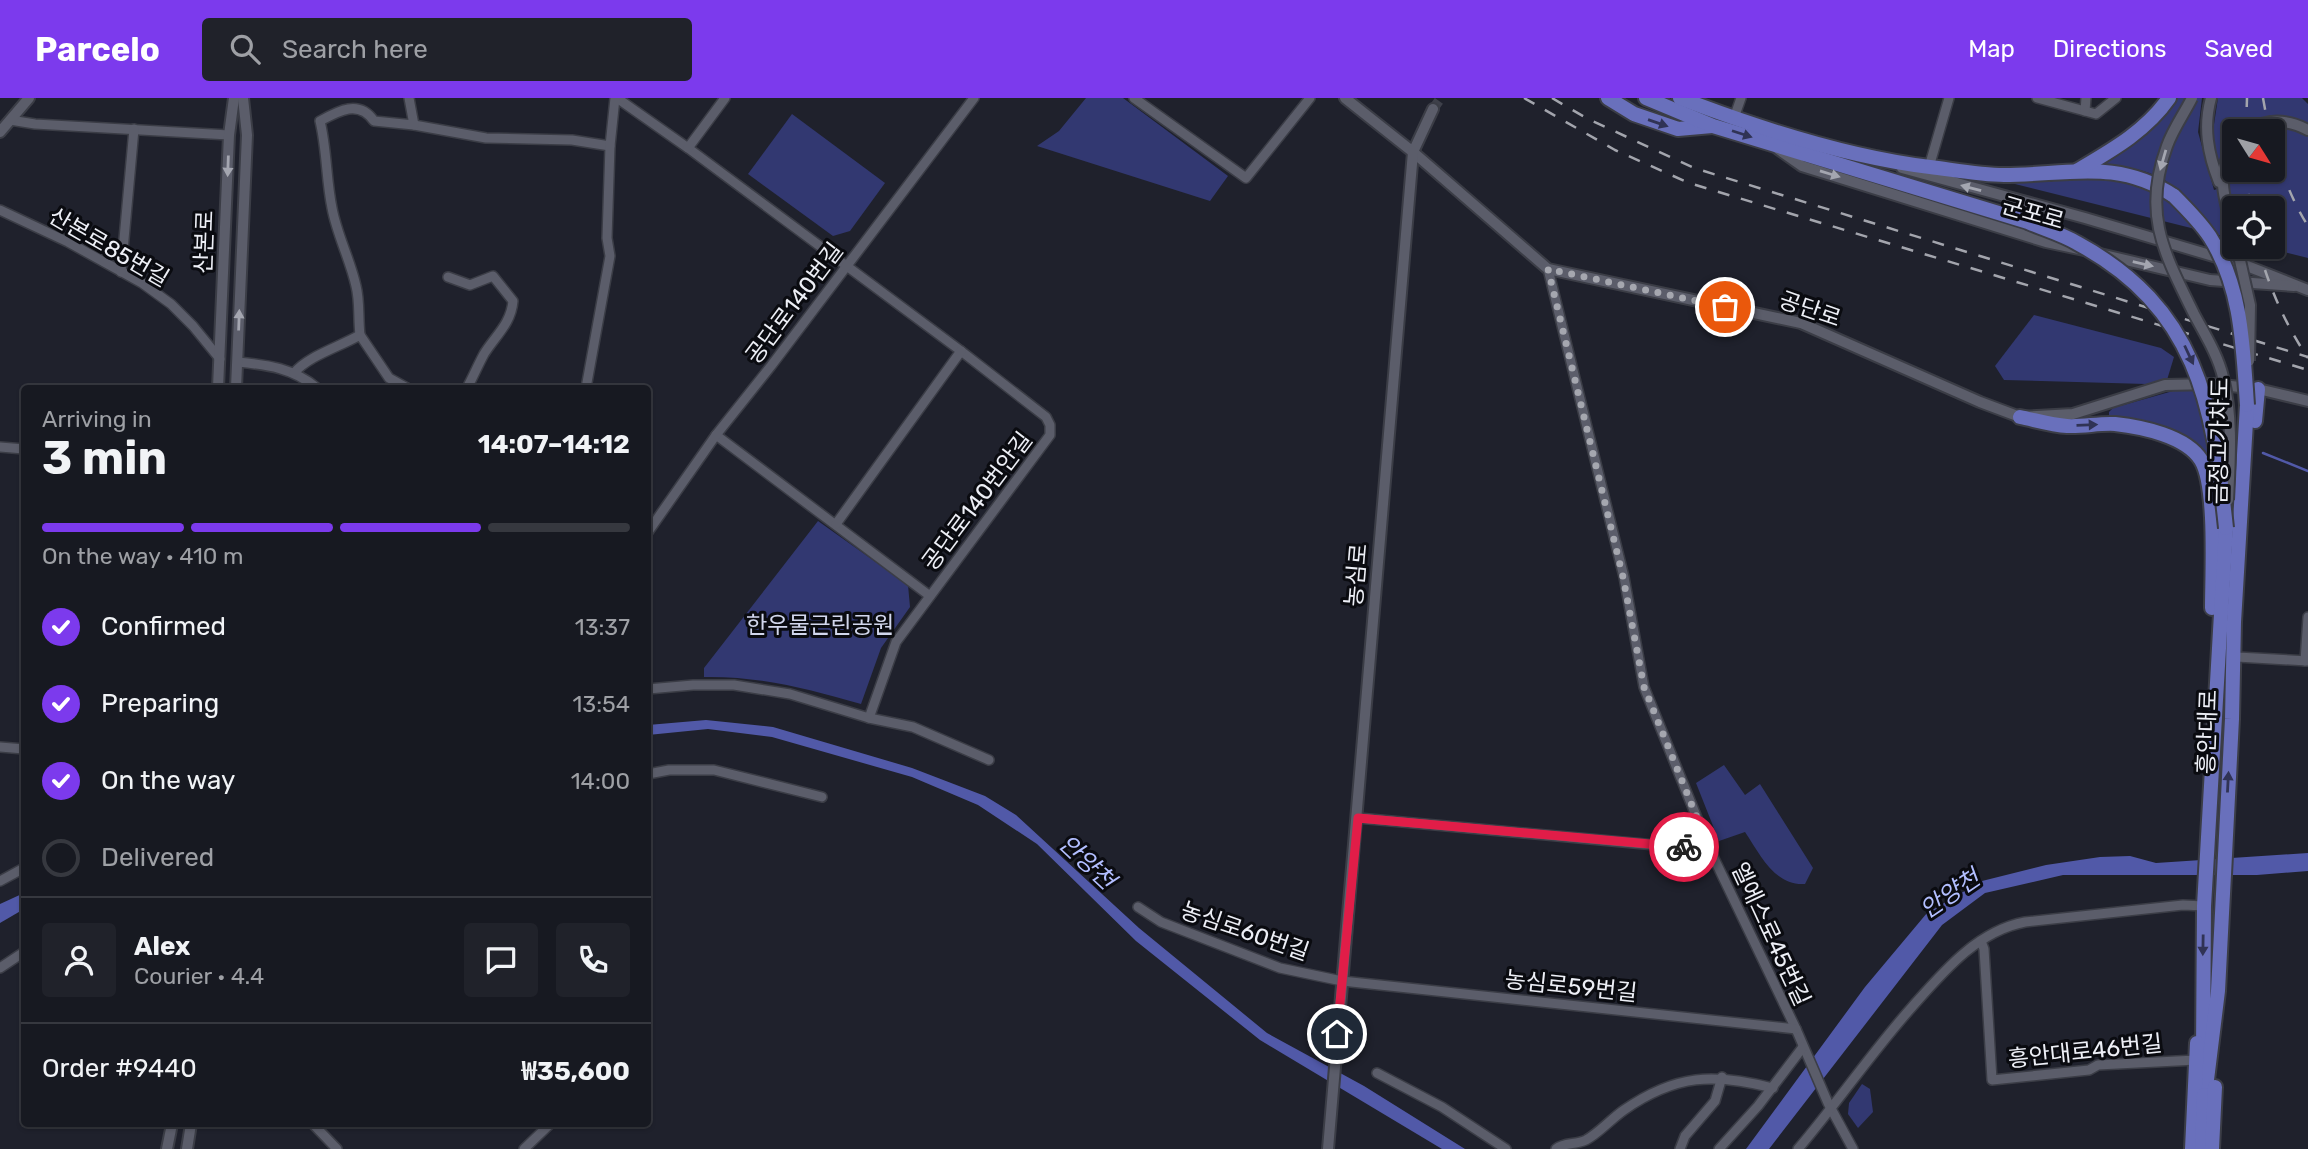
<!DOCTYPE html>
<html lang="en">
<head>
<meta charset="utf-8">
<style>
  :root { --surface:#171921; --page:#20222a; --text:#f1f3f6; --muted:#9ea0a5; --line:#36383f; --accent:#7c3aed }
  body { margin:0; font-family:Rubik,"Noto Sans KR",sans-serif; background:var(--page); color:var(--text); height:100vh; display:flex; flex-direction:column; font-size:26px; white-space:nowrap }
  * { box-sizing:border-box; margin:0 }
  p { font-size:23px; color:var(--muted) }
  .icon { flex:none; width:38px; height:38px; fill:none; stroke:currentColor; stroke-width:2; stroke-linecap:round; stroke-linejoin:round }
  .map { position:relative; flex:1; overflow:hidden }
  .drawer { position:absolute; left:21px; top:287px; width:630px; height:742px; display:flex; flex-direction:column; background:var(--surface); border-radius:7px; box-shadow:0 2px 5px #0004,0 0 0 2px var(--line) }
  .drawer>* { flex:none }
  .needle { width:46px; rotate:127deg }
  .controls { position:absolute; left:2222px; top:21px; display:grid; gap:14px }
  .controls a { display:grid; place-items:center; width:63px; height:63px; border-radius:7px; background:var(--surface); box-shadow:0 2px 5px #0004,0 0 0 2px var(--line); font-size:35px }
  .pin { position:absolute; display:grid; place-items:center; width:60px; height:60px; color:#fff; margin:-30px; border:4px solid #fff; border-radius:50%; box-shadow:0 2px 7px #0007 }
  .courier { position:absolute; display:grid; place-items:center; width:70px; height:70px; margin:-35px; border:5px solid #e11d48; border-radius:50%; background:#fff; color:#222; box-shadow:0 2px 9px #0007 }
  .overview em { font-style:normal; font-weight:700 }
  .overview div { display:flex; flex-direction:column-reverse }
  .overview { display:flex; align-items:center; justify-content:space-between; height:119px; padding:0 21px }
  h1 { font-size:46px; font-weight:700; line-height:52px }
  .bar { display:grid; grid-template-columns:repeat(4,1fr); gap:10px 7px; align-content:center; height:84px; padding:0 21px }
  .bar i { height:9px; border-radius:5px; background:var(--line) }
  .bar .current { background:var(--accent) }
  .bar p { grid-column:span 4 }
  .line { display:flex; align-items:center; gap:18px; padding:0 21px; border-top:2px solid var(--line) }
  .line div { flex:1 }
  .round { display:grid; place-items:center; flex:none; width:74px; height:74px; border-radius:7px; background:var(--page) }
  ol { padding:0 21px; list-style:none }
  li { display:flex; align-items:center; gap:21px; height:77px }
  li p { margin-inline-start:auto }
  li .icon { padding:7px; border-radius:50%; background:var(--accent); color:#fff; stroke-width:4 }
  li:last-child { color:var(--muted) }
  li i { width:38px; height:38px; border:4px solid var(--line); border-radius:50% }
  header { display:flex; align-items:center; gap:42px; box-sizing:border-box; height:98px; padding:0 35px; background:var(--accent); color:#fff }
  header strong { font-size:33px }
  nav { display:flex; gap:38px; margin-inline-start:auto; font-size:24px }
  .search { width:490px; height:63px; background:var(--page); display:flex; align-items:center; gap:18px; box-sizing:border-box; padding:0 24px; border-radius:7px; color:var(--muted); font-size:26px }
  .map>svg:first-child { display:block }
  .green { fill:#323871 }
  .water { fill:#5159a8 }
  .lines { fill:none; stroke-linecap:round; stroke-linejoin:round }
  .stream { stroke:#5159a8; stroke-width:2.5 }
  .tertiary-tunnel { stroke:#3e404a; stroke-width:10; stroke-dasharray:10 5; stroke-linecap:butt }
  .minor-casing { stroke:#3b3d46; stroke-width:12 }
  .tertiary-casing { stroke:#3b3d46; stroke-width:14 }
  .primary-casing { stroke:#3b3d46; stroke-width:18 }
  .minor { stroke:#5b5d6a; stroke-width:9 }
  .tertiary { stroke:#5b5d6a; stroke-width:10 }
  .primary { stroke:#6970bc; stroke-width:14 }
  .rail { stroke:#a3a5ad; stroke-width:2.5; stroke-dasharray:12 12; stroke-linecap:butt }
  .tertiary-bridge-casing { stroke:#3b3d46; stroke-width:14; stroke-linecap:butt }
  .primary-bridge-casing { stroke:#3b3d46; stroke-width:18; stroke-linecap:butt }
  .tertiary-bridge { stroke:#5b5d6a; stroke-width:10 }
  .primary-bridge { stroke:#6970bc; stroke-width:14 }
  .oneway { fill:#303355 }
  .oneway2 { fill:#a4a6b0 }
  .done { stroke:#a5a7af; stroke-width:7; stroke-dasharray:0 12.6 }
  .route { stroke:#e11d48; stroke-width:9 }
  .labels { text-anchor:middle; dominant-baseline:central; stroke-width:6; stroke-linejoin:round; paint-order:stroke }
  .street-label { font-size:23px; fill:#edeff6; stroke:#0a0b10 }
  .park-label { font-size:23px; fill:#d2d7ed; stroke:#0a0b10 }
  .water-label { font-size:24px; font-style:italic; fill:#b2beff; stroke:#0a0b10 }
</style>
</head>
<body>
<header>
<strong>Parcelo</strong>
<div class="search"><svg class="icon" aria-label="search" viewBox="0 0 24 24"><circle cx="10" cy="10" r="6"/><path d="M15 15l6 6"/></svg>Search here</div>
<nav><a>Map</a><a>Directions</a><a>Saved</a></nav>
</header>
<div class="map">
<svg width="2308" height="1051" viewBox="0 0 2308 1051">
  <rect width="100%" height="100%" fill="#1f212c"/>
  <g class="green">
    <path d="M1086,0H1123L1228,78L1210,103L1037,48L1059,33Z"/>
    <path d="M2173,0H2202L2198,34L2214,92L2230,87L2228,75L2235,55V72H2273V33H2255C2272,23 2293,27 2308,38V160L2264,149H2273V110H2235V141L2007,84H2049L2072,79L2108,81L2178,93C2157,71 2126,69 2096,65Z"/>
    <path d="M2218,0H2302L2308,6V26L2282,17H2273L2254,22L2235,33V38L2217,66L2213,33Z"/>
    <path d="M792,16L885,85L850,133L833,138L748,76Z"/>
    <path d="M2034,217L2161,250L2174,259L2167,282L2146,286L2004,282L1995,268Z"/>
    <path d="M2180,291H2195L2207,348L2209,376L2199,353L2113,321L2109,317V314L2113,310Z"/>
    <path d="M818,423L908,487L910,509L881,550L861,606C808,591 760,578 704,579V570Z"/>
    <path d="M1724,667L1745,697L1760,686L1813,770L1805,786C1774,788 1760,756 1745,734L1719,743L1696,685Z"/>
    <path d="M1862,986L1870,991L1873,1014L1858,1030L1848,1016L1849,1005Z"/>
  </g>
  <g class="water">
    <path d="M706,622L773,629L912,670L985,698L1016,717L1139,830L1267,935L1364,988L1465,1051H1442L1260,942L1136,843L1037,746L978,707L912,679L772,639L708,631L648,637V627Z"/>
    <path d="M2308,755V773L2257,777H2063L1985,795L1942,827L1769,1051H1746L1865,889L1927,815L1982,783L2046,767L2100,759L2130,758L2156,765Z"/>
    <path d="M24,795V811L0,825V806Z"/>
  </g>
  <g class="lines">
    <path class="stream" d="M2263,355L2308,373"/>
    <path class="tertiary-tunnel" d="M1433,11L1441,0"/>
    <defs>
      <g id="minor">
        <path d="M617,0L688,50L961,253L1046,319L1050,327V337L896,544L869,620"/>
        <path d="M1134,0L1246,80L1310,0"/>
        <path d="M2037,0L2096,16L2116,0"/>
        <path d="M2085,13L2086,0"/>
        <path d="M1734,20L1741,0"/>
        <path d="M10,22L35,26L229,37"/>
        <path d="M414,27L486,40L572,42L610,48"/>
        <path d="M688,50L725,0"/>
        <path d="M1929,69L1949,0"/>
        <path d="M0,112L68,144L142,185L171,206L193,228L220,261"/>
        <path d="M1548,171L1624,479L1644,589L1710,752L1796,931L1828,1005L1853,1051"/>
        <path d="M121,174L134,31"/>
        <path d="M448,179L470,187L493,178L513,203C511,226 495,238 484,256C478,267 473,279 467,290"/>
        <path d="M360,237C358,221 360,203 356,188C350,161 337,137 332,110C326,81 327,52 320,23C338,13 359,1 374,23L414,27L409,0"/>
        <path d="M238,264C268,267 293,270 317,290"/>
        <path d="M294,275C308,258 339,249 360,237L389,280L407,290"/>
        <path d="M586,290L610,158L607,140L610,48L615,0"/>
        <path d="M716,337L930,498"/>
        <path d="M0,349L24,351"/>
        <path d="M836,426L961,253"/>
        <path d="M648,434L716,337L771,268L974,0"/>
        <path d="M2237,559L2308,563"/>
        <path d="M2305,563L2308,519"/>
        <path d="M648,591L693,587H734L790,596L869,620L913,629L989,662"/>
        <path d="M0,649L24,651"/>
        <path d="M648,676L669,672H714L822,699"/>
        <path d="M1358,720L1710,752"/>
        <path d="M0,783L24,770"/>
        <path d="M1138,809L1161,824L1280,870L1342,883L1796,931"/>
        <path d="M1981,843L1984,851L1992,982L2089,972L2098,967L2196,962"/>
        <path d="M0,870L24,854"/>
        <path d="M1377,975L1442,1009L1506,1051"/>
        <path d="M313,1026L337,1051"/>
        <path d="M524,1051L550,1026"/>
        <path d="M1556,1051C1564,1044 1576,1047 1586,1042C1599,1035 1611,1021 1624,1012C1676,976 1714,975 1773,990"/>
        <path d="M1680,1051L1685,1038L1715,1003L1722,979"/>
        <path d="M1719,1051L1758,1008L1803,949"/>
        <path d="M1798,1051C1838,1004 1871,955 1912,909C1943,874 1977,833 2025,824L2183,807L2204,808"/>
      </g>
      <g id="tertiary">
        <path d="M1345,0L1413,54L1548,171L1801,225L1980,304L2020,319L2073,316L2165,287L2213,286L2258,291L2308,303"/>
        <path d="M2211,0C2203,29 2208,56 2219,84"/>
        <path d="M2247,33C2267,20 2287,21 2308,32"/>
        <path d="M0,34L29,0"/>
        <path d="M2235,45C2213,76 2226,106 2235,139"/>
        <path d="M1778,51L1802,68L2046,144L2084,152"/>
        <path d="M1902,70L2085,120L2247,168L2308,192"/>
        <path d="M2100,156L2210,182L2294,188"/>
        <path d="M218,290L229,37L234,0"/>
        <path d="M236,290L247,37L243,0"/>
        <path d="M167,1051L172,1026"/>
        <path d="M187,1051L191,1026"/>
        <path d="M1328,1051L1413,54L1433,11"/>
      </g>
      <g id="primary">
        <path d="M1608,0L1634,16L1678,31L1712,28"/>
        <path d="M1646,0L1713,28L2028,124"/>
        <path d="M1680,0C1758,30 1847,59 1930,69C1954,72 1980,77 2004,77C2067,77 2118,60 2174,98"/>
        <path d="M2078,72C2112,52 2146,33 2169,0"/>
        <path d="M2020,319C2035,322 2052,327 2067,328C2083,329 2099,325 2115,326C2142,329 2186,338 2201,362C2217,388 2212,477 2212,510"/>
        <path d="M2255,323L2258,291"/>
        <path d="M2203,956L2204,808L2226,430"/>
        <path d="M2204,1006L2218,893L2232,621L2234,524L2247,307"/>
        <path d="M2192,1051L2197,945"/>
        <path d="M2202,1051L2204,997"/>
        <path d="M2212,1051L2215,989"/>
      </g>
    </defs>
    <use href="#minor" class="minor-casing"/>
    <use href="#tertiary" class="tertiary-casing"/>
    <use href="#primary" class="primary-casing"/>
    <use href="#minor" class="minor"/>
    <use href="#tertiary" class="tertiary"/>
    <use href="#primary" class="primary"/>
    <g class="rail">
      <path d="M1524,0L1615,52L1689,85L2308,272"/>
      <path d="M1552,0L1588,21L1694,70L2308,259"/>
      <path d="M2263,0L2269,33"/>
      <path d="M2246,33L2247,0"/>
      <path d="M2273,47C2282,75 2292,103 2308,128"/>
      <path d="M2246,72L2250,110"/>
      <path d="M2258,149C2269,189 2285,226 2308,260"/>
    </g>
    <defs>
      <g id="tertiary-bridge">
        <path d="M2192,0C2184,16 2173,31 2167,48C2142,116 2164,155 2194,216C2204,235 2218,257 2223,279C2233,320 2230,360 2228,402"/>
        <path d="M2237,149L2250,207L2249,263"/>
      </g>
      <g id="primary-bridge">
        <path d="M2174,98C2187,111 2200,124 2210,139C2242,190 2243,249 2247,307"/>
        <path d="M2028,124C2044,131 2062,136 2077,145C2197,210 2213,305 2226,430"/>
      </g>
    </defs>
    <use href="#tertiary-bridge" class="tertiary-bridge-casing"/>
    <use href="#primary-bridge" class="primary-bridge-casing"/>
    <use href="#tertiary-bridge" class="tertiary-bridge"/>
    <use href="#primary-bridge" class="primary-bridge"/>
  </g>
  <defs><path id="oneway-solid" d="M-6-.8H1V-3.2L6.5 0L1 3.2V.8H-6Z" transform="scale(1.75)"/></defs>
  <g class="oneway">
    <use href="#oneway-solid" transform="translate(1658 25) rotate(19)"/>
    <use href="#oneway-solid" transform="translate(1742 36) rotate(18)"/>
    <use href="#oneway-solid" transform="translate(2189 257) rotate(65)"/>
    <use href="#oneway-solid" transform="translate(2087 327) rotate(-2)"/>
    <use href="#oneway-solid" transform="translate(2228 684) rotate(-87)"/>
    <use href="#oneway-solid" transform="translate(2203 847) rotate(91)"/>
  </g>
  <g class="oneway2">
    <use href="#oneway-solid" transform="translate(2163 62) rotate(106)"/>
    <use href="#oneway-solid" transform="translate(228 68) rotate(92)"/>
    <use href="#oneway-solid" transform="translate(1830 76) rotate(17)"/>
    <use href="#oneway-solid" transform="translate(1971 90) rotate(-165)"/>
    <use href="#oneway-solid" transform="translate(2143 166) rotate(13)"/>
    <use href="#oneway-solid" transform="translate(239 222) rotate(-88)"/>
  </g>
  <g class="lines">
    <path class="done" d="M1684,749L1710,752L1644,589L1623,479L1548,171L1725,209"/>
    <path class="route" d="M1337,936L1358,720L1684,749"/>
  </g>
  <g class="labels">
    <g class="street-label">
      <text transform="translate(2033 115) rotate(16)">군포로</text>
      <text transform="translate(204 144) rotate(-88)">산본로</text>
      <text transform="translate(109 149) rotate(30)">산본로85번길</text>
      <text transform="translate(794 205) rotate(-53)">공단로140번길</text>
      <text transform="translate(1810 211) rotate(19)">공단로</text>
      <text transform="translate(2219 343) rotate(-89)">금정고가차도</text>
      <text transform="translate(977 403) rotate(-53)">공단로140번안길</text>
      <text transform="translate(1356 477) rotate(-85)">농심로</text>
      <text transform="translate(2207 634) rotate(-88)">흥안대로</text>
      <text transform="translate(1245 833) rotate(19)">농심로60번길</text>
      <text transform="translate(1771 836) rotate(65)">엘에스로45번길</text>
      <text transform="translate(1571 888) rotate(6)">농심로59번길</text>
      <text transform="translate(2085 953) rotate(-6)">흥안대로46번길</text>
    </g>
    <g class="park-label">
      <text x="820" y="527">한우물근린공원</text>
    </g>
    <g class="water-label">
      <text transform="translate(1087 764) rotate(43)">안양천</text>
      <text transform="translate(1950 796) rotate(-34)">안양천</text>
    </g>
  </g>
</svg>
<div class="controls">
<a><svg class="needle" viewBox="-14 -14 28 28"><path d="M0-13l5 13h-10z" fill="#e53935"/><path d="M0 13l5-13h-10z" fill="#9ea0a5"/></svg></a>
<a><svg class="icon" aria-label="locate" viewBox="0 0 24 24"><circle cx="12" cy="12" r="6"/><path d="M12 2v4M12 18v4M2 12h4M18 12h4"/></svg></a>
</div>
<div class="pin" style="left:1725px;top:209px;background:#ea580c"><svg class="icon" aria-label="bag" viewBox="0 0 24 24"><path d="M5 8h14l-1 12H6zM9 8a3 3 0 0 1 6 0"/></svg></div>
<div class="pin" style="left:1337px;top:936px;background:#1f2937"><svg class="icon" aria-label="home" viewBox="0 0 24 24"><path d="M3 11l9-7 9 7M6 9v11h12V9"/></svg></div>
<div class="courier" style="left:1684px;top:749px"><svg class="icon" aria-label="bike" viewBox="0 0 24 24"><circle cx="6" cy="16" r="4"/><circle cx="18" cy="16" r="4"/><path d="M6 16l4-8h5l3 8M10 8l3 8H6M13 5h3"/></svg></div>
<section class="drawer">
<div class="overview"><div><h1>3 min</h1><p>Arriving in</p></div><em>14:07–14:12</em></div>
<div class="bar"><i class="current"></i><i class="current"></i><i class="current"></i><i></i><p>On the way · 410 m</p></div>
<ol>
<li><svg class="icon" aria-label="check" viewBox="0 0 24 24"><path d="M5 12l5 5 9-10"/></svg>Confirmed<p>13:37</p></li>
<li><svg class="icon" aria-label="check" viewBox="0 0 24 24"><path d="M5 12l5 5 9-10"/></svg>Preparing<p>13:54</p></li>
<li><svg class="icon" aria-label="check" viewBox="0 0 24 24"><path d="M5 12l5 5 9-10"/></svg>On the way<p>14:00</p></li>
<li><i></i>Delivered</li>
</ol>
<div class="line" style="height:126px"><a class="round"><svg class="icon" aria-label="person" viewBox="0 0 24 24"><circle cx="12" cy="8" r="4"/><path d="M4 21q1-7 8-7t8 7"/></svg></a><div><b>Alex</b><p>Courier · 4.4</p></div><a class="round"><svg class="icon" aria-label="chat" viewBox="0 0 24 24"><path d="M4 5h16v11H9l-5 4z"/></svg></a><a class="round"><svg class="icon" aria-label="phone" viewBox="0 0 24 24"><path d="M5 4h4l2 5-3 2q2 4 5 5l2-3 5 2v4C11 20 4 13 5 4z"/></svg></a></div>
<div class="line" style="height:91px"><div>Order #9440</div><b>₩35,600</b></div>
</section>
</div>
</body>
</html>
